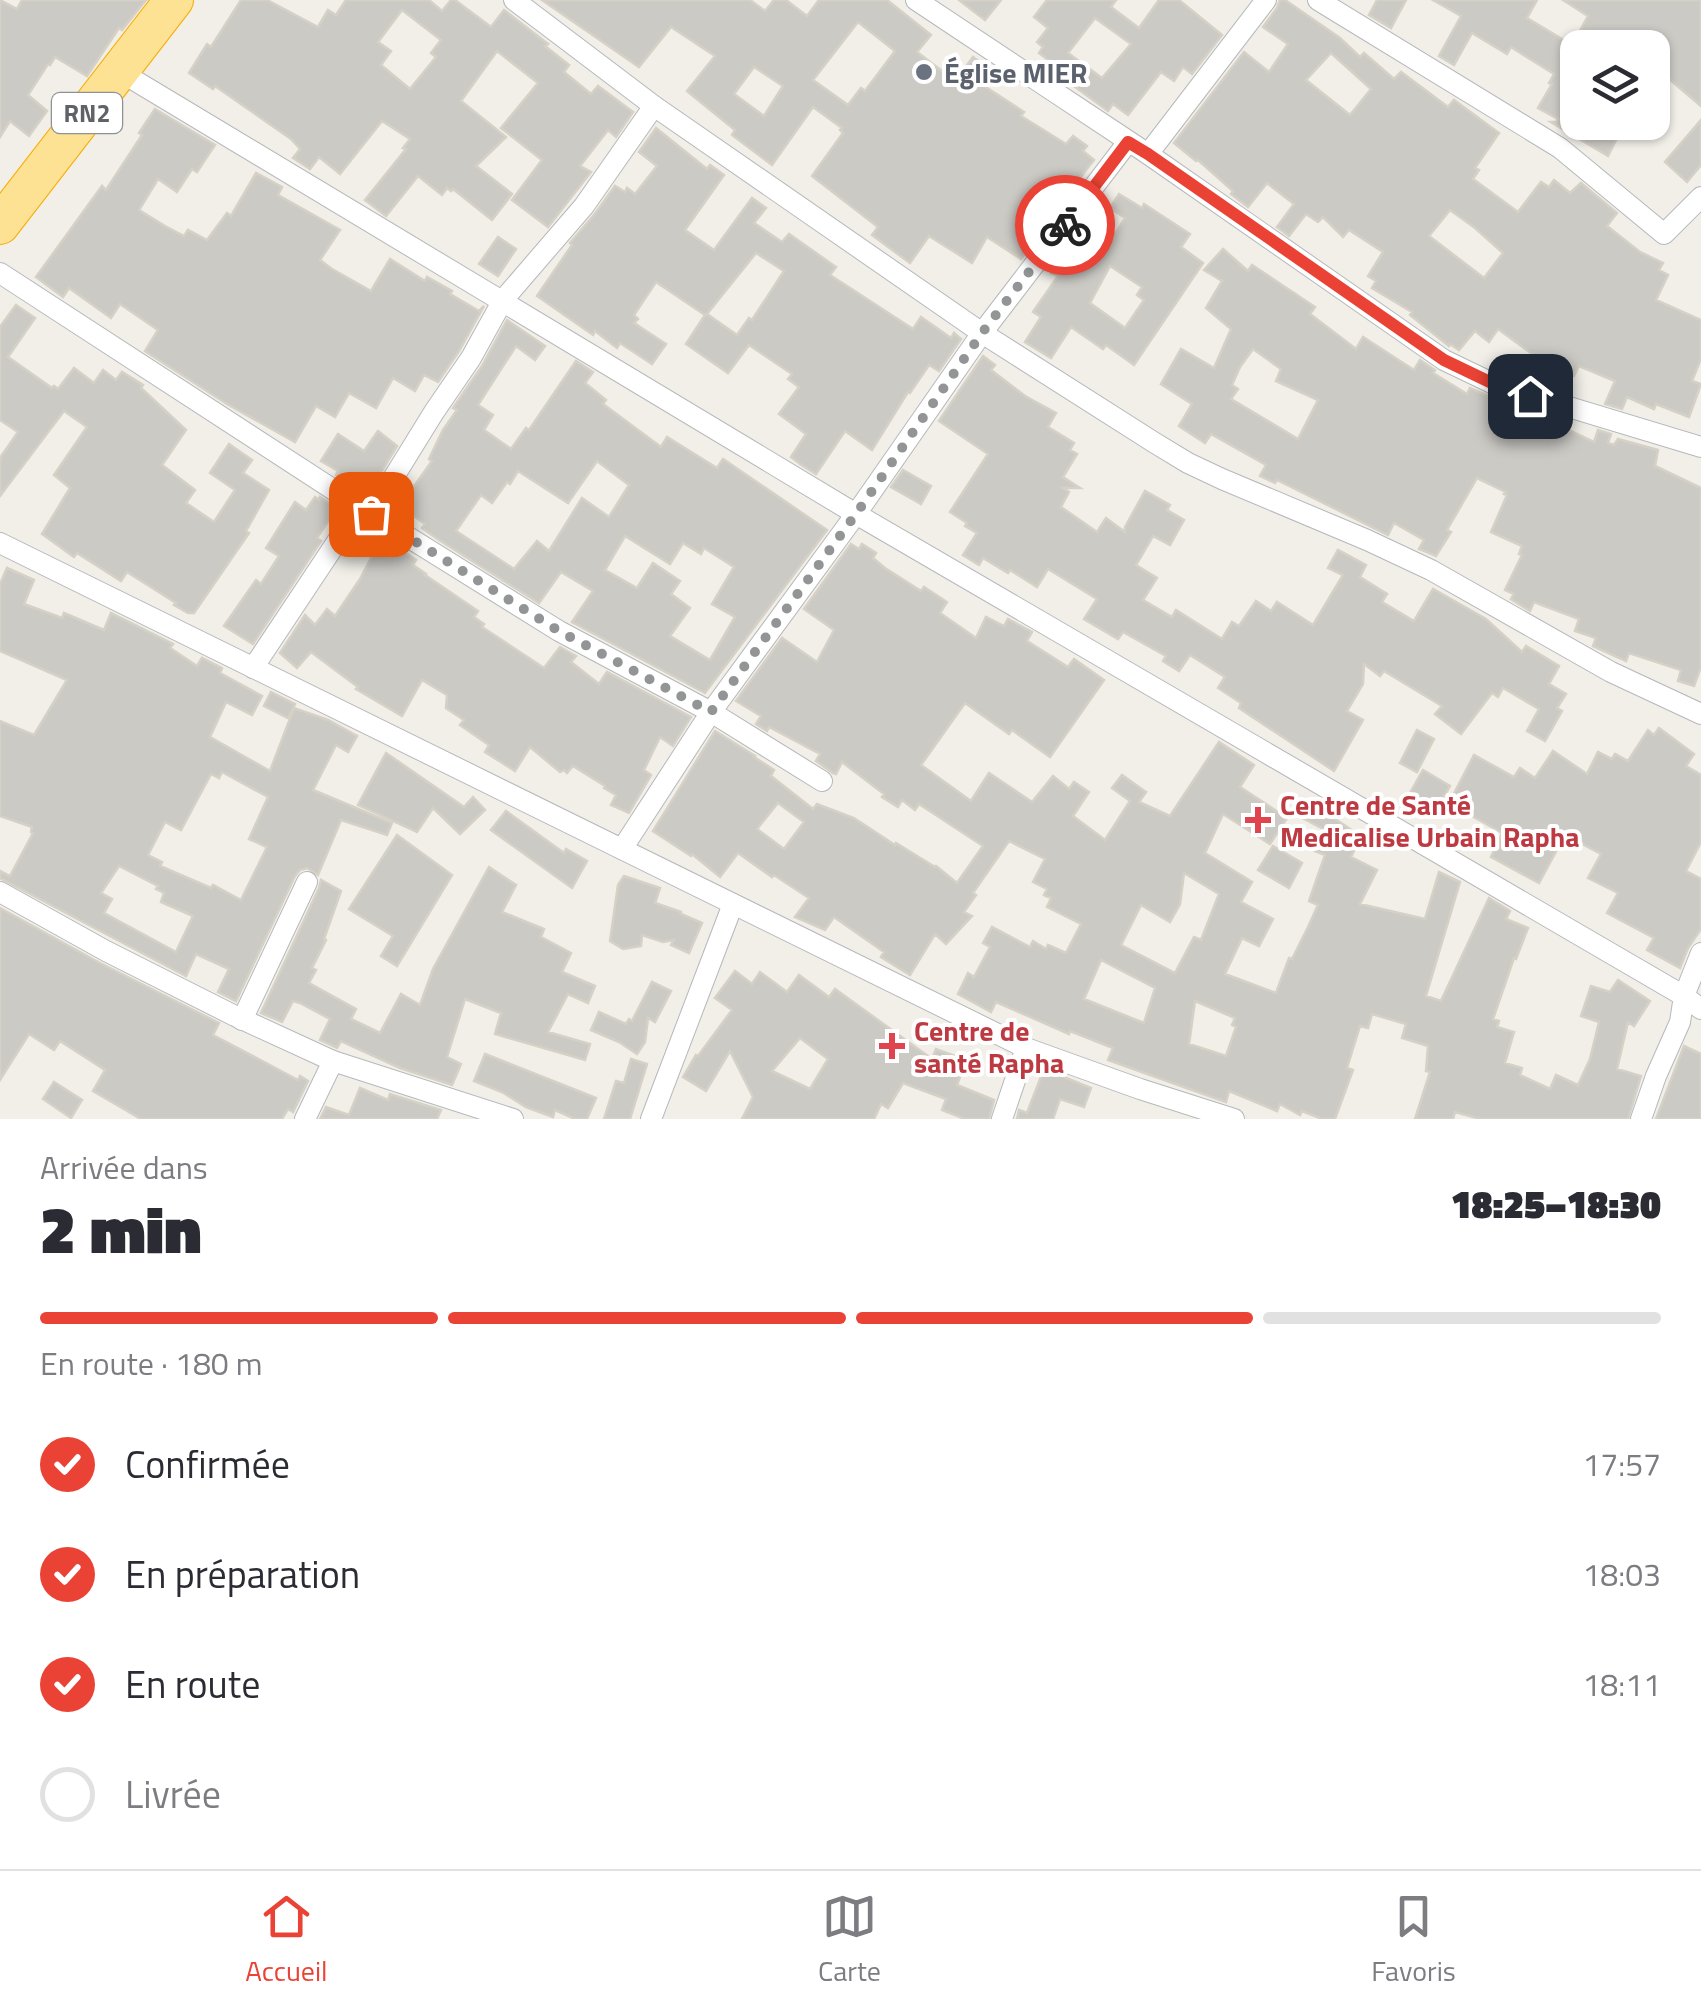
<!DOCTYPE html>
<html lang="fr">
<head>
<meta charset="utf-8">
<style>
  :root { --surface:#fff; --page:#f2f2f3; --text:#2b2b33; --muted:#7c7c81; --line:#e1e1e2; --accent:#ea4335 }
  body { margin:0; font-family:"Titillium Web",sans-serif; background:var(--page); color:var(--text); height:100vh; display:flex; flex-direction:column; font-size:38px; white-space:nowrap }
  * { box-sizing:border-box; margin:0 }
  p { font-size:32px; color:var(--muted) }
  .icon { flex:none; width:55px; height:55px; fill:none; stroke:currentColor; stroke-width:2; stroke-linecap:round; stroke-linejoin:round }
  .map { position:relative; height:1119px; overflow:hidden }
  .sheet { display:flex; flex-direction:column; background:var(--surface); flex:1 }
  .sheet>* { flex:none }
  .buttons { position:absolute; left:1560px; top:30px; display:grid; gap:20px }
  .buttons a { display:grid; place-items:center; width:110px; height:110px; border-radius:20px; background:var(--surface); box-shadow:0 2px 8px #0004; font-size:50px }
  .pin { position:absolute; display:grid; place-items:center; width:85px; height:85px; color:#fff; margin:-42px; border-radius:20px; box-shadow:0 5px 15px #0006 }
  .courier { position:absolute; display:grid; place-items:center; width:100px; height:100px; margin:-50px; border:8px solid #ea4335; border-radius:50%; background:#fff; color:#222; box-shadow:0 2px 12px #0007 }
  .head em { font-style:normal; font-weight:800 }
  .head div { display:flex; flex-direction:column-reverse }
  .head { display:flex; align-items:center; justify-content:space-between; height:170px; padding:0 40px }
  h1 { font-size:65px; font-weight:800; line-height:75px }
  .bar { display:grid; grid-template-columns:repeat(4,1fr); gap:15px 10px; align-content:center; height:120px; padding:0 40px }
  .bar i { height:12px; border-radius:8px; background:var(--line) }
  .bar .active { background:var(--accent) }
  .bar p { grid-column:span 4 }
  ol { padding:0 40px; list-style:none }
  li { display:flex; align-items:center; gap:30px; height:110px }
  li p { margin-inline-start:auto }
  li .icon { padding:10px; border-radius:50%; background:var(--accent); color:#fff; stroke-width:4 }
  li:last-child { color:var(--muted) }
  li i { width:55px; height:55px; border:5px solid var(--line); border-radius:50% }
  .tabs { display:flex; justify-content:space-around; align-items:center; height:140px; border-top:2px solid var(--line); background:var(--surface); font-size:28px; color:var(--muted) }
  .tabs a { display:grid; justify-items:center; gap:5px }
  .tabs .active { color:var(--accent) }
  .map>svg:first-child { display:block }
  .building { fill:#cccac5; stroke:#d6d1c6; stroke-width:2.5; fill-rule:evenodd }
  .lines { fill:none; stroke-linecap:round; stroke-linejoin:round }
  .street-casing { stroke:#b5b8bc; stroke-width:22 }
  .highway-casing { stroke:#f9ab00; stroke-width:40 }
  .street { stroke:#fff; stroke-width:20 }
  .highway { stroke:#fde293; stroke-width:38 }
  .done { stroke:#929495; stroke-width:10; stroke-dasharray:0 18 }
  .route { stroke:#ea4335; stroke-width:12 }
  .worship-dot { fill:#6b7280; stroke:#fff; stroke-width:4 }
  .health-dot { fill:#e0444e; stroke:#fff; stroke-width:4 }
  .labels { text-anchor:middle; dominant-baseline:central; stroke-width:8; stroke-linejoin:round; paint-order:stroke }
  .shield { fill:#fff; stroke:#8f9295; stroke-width:2.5 }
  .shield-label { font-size:25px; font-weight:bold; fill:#5f6368 }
  .worship-label { font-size:28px; font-weight:bold; fill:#5b616d; stroke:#fff; text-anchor:start }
  .health-label { font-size:28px; font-weight:bold; fill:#be3a42; stroke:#fff; text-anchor:start }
</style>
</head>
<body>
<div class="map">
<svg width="1701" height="1119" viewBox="0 0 1701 1119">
  <rect width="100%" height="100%" fill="#f1efe8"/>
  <g class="building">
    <path d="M0,0L17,9L22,0H146L122,30L119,28L87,76L55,57L50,65L48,64L28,95L47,111L29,136L10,121L0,137Z"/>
    <path d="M241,0H267L318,27L328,10L336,15L346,0H429L442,11L451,0H455L491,27L504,10L548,44L545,46L569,65L564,72L591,94L598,86L633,112L616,137L608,130L580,166L591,172L548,227L512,200L542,160L501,128L538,83L497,51L461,101L506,137L476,166L512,194L492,220L453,189L451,191L447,188L442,195L418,176L386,216L365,200L406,149L403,148L410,139L382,121L340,174L319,157L310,169L293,158L300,149L291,139L215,86L213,89L189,73L207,44L211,47ZM402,10L441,40L431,53L436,57L410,89L381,65L391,51L378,42Z"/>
    <path d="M542,0H750L765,11L774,0H786L807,16L819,0H887L931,35L917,52L955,81L973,57L991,71L981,84L1024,112L1021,116L1066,144L1073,136L1087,146L1083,151L1094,160L1029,243L1032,245L1021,259L987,237L972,263L929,236L910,263L872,235L878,227L812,176L843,133L840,130L842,128L813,107L772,165L732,135L735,130L687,91L715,56L671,27L639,67ZM858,22L895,51L865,91L861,88L848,105L813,80ZM754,67L783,86L764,116L734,94Z"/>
    <path d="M959,0H1001L985,20Z"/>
    <path d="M1047,0H1116L1111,7L1139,28L1159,0H1179L1222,35L1192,74L1183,67L1174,81L1161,72L1128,115L1113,104L1108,111L1074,86L1055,68L1056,66L1039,53L1043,47L1037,42L1048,28L1034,17ZM1095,18L1131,44L1102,78L1068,53Z"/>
    <path d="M1280,0H1285L1340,38L1360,57L1364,53L1394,79L1401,72L1448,107L1454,100L1499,133L1475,168L1479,170L1473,179L1518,212L1541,182L1549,187L1554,180L1570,193L1581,183L1617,213L1607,226L1640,252L1663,263L1659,270L1668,275L1656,300L1701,320V359L1692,381L1701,384L1689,417L1656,404L1654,409L1627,397L1622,409L1605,404L1615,381L1579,366L1574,376L1569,374L1566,381L1542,370L1546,364L1498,329L1489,342L1475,331L1459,350L1450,344L1449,346L1410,315L1412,312L1372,288L1376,281L1368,276L1383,252L1349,230L1343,237L1323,217L1318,222L1306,214L1289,236L1277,227L1294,204L1267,183L1248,207L1231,194L1233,191L1198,160L1196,161L1174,143L1244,52L1269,72L1288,44L1263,27L1277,8ZM1331,53L1371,89L1350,115L1306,80ZM1450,210L1475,228L1503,253L1484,278L1429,236Z"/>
    <path d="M1377,0H1406L1391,28L1369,15Z"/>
    <path d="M1433,0H1537L1527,18L1572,45L1588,16L1563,0H1701V106L1668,78L1652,108V48H1644L1618,32L1610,48H1576L1578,49V122H1610L1622,128L1608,156L1551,122H1556L1558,119L1538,108L1552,84L1549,83L1554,74L1511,47L1507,54L1472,33L1454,65L1439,56L1461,16Z"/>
    <path d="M155,109L215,145L197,172L192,169L177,192L158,179L139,210L165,226L184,236L188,230L207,240L227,213L231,216L256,173L282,187L278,195L340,230L320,260L332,269L371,291L390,259L425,281L427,277L452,291L450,294L479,311L484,306L459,351L438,382L424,375L415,391L393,378L376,408L349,393L335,417L316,406L295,442L227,404L145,351L158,330L120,304L111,318L69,288L63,297L36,277L102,186L106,190L142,135L139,133Z"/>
    <path d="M1701,120V165L1687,182L1665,162Z"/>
    <path d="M656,128L707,169L710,165L724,175L685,230L714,250L752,198L766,208L754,223L782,242L789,234L836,267L830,275L913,329L921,317L951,338L954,333L961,339L939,371L929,365L910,393L908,392L872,450L845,431L816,474L800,464L791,457L806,434L779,414L799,387L788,379L792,374L749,345L728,373L686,344L705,315L656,282L634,315L638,319L634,323L666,344L652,364L620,343L617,348L595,331L593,335L537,296L572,245L570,243L594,215L615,186L625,192L627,188L635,194L657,166L639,152ZM756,253L784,271L752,320L749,318L737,335L707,314Z"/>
    <path d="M1119,194L1142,208L1144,204L1190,234L1181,247L1203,263L1134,365L1106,345L1103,349L1071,327L1051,358L1025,342L1041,317L1033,312L1058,276L1051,273L1080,228L1108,246L1125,218L1110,208ZM1110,266L1142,287L1137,295L1144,300L1125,328L1090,303Z"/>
    <path d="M498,237L516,249L498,276L479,264Z"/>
    <path d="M1223,249L1248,271L1252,265L1315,307L1310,314L1356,349L1363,337L1414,370L1420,360L1435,370L1433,373L1467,394L1470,388L1496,399L1494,406L1543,429L1547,420L1594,442L1598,430L1611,434L1608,443L1614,445L1618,439L1658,450L1655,466L1701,488V667L1694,686L1678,681L1681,670L1629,653L1626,661L1593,646L1596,638L1575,631L1579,619L1534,602L1530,611L1511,599L1514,594L1505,590L1522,555L1519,554L1522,546L1491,532L1507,495L1504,494L1506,492L1477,478L1447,530L1451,532L1436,556L1419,549L1424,540L1394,523L1388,535L1277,480L1275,483L1260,476L1266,465L1211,434L1205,443L1179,426L1192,404L1161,384L1181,349L1214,368L1231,329L1206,308L1222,281L1204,270ZM1253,349L1281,369L1276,381L1318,400L1298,439L1231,399L1238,389L1232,385L1240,367Z"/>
    <path d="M16,305L35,318L8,357L52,388L54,386L58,389L74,368L94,383L103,370L116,380L122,372L143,385L141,388L186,430L162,465L195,490L186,503L214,522L235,490L210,473L229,444L252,460L243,473L269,490L246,531L249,533L194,613H188L174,605L176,603L127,572L121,581L77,553L74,557L42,534L70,488L54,475L87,427L64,411L0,496V458L18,432L0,420V327Z"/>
    <path d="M507,320L545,346L535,360L516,346L478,405L493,415L484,430L511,449L526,428L529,430L576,361L593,372L585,383L606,400L603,404L661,447L667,437L717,468L723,459L827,530L705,693L572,622L593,591L561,572L539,603L439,540L422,528L425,524L400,506L432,461L429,459L443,430L457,410L453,408L482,366ZM597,461L629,485L609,517L582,498L549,551L537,541L514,569L456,531L481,495L492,503L507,482L510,484L518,471L568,503ZM625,536L670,564L683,543L701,554L704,548L734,567L712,604L735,617L710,660L670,636L690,608L671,594L680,581L653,563L637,588L605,570Z"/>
    <path d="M983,356L995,365L991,370L1025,396L1056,413L1048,427L1074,443L1070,450L1077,454L1063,477L1080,488H1063L1069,492L1061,507L1097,532L1106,518L1125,532V527L1145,491L1170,505L1167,510L1184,520L1170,545L1153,536L1136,565L1157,578L1143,600L1172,617L1176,610L1222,639L1232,622L1239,626L1256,601L1271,611L1277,602L1313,625L1343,575L1328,568L1338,550L1366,565L1360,577L1387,594L1382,602L1414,621L1433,589L1486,619L1522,652L1526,646L1559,666L1549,684L1566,694L1557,708L1562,711L1545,741L1527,731L1539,709L1503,688L1498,697L1492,693L1461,734L1435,714L1442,706L1384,671L1380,676L1364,664L1363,684L1347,711L1363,720L1334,771L1239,708L1241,703L1218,688L1225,677L1190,655L1179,671L1163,661L1166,656L1123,632L1118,639L1084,619L1097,599L1048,569L1037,587L1010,570L1008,573L983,558L979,565L963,555L977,533L965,526L967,523L950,512L988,454L939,421Z"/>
    <path d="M378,431L397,446L369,492L353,481L351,485L336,475L338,471L321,461L338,434L364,451Z"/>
    <path d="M903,470L931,486L921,504L891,487Z"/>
    <path d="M315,497L319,500L320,497L335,507V511L317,538L321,541L253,644L224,626L256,580L261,584L279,556L266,548L295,502L306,510Z"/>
    <path d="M378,535L416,560L413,565L426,574L425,575L478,611L474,617L484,624L482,627L544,668L560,647L576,656L571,662L599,684L607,672L691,717L673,746L660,737L644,770L651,775L629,813L611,805L616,795L604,788L605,786L573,766L567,773L564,770L560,772L530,747L515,771L485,752L489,745L460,725L464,720L446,708L447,695L422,680L402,716L356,689L358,687L311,652L297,668L280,653L305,615L315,625L327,609L335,616L360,579L373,554L367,551Z"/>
    <path d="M851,544L859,549L862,544L876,553L873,558L885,568L921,591L924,587L947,602L940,613L976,638L986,617L1004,626L1008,619L1032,632L1027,641L1068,667L1074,659L1104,680L1050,757L1012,730L1009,734L965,703L921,765L971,801L989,773L1032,802L1053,776L1069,789L1074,782L1089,792L1073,816L1105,840L1130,801L1112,788L1122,775L1146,792L1139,802L1170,816L1219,742L1254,765L1240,787L1287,818L1270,844L1223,814L1205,853L1252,882L1241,902L1273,919L1259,946L1242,938L1225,974L1276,993L1289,958L1292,959L1308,927L1318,905L1309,901L1325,855L1315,851L1325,830L1295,814L1304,798L1356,833L1353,845L1356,847L1351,857L1377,870L1360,904L1425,919L1439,872L1460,882L1426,996L1441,1001L1489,898L1510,911L1506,919L1528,928L1516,959L1514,958L1493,1019L1499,1021L1497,1027L1514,1032L1505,1063L1522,1068L1520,1075L1550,1089L1556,1075L1578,1085L1590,1059L1599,1022L1581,1016L1591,986L1610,992L1618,980L1650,1001L1634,1026L1628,1022L1617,1069L1641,1076L1628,1119H1480L1455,1112L1453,1119H1415L1430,1072L1426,1071L1428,1046L1402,1038L1406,1024L1372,1014L1368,1028L1360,1026L1347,1068L1353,1070L1335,1119H1322L1302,1111L1300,1115L1280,1104L1277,1111L1229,1091L1226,1102L1108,1060L1113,1048L1070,1031L1069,1034L996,1002L991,1012L958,994L968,973L974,977L990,947L983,943L992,927L1030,947L1033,941L1046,949L1048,945L1066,953L1081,924L1047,907L1051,898L1044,895L1047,889L1033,882L1045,859L1009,841L973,893L976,895L964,912L972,916L946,944L935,934L910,975L881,957L884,952L834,917L825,930L795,917L809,898L774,875L772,877L738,853L720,877L692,854L691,856L653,831L715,731L755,756L754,757L774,770L771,776L813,809L817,804L854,818L895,845L896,843L935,867L936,866L957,883L983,846L919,804L915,810L902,800L898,807L882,797L884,794L842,762L836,774L833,773L816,761L820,754L769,727L767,731L756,724L761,716L736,701L782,638L817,662L834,630L804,609ZM778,803L804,822L784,849L757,829ZM1184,873L1219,894L1201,940L1194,937L1175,973L1121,945L1141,905L1170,922L1180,904ZM1101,960L1155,988L1144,1023L1084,999ZM1195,1001L1235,1018L1232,1025L1236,1027L1226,1056L1189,1044Z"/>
    <path d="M7,568L34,580L24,604L62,618L64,613L104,630L111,613L173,644L170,648L197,666L202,658L222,668L220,673L262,696L252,715L226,702L210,737L270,771L294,708L328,720L357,736L348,752L336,745L313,790L392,823L387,835L341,820L318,875L307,868L300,870L295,876L236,1001L218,992L229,969L196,954L186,976L0,878V871L10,876L33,833L31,832L32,827L0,816V721L34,735L67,680L0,651V584ZM222,772L268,797L249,839L267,847L241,900L213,885L211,888L160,866L162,862L148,855L165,822L181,830L211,774L219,778ZM119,866L158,886L156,889L164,893L161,902L193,916L176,952L104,913L112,899L101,893Z"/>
    <path d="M271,692L295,704L288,718L264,706Z"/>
    <path d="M1659,728L1694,754L1686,766L1701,775V842L1686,871L1701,879V929L1688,948L1680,968L1647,950L1654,938L1607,913L1618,893L1588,878L1601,854L1565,835L1539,883L1491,857L1502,833L1449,803L1474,755L1514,777L1520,768L1535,778L1553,751L1587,774L1598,752L1612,759L1615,754L1628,761L1648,730L1654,735Z"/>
    <path d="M1417,730L1434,739L1417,772L1400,763Z"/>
    <path d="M386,753L464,807L473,797L485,810L460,834L433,808L417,832L358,805Z"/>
    <path d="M1423,770L1450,786L1433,816L1406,800Z"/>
    <path d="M506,811L564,853L566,849L587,861L572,888L491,830Z"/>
    <path d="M397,835L452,875L397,966L381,956L393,936L349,909Z"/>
    <path d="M1273,846L1302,863L1289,888L1258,870Z"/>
    <path d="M489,867L516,885L502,912L544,929L541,937L571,953L562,972L595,986L588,1003L568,994L548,1032L590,1044L585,1060L495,1034L501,1013L465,999L447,1057L461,1064L452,1085L400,1068L341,1041L337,1048L320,1040L330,1019L300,1003L293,1001L282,1022L261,1013L319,888L321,880L341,891L324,939L326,940L312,968L316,970L309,983L356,1009L351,1019L380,1033L401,994L420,1005L433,969Z"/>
    <path d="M624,876L660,888L655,903L681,912V914L702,923L689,953L671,945L674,940L663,942L642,935L641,946L623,949L610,941L618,885Z"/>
    <path d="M0,908L100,963L219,1023L213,1035L298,1080L300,1076L308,1081L293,1112L288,1109L282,1119H141L93,1091L105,1070L60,1041L54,1050L29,1034L0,1080Z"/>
    <path d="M735,971L752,984L760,972L787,992L799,975L829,997L835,989L932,1059L936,1049L966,1060L957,1085L994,1100L989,1119H965L942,1110L946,1099L903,1083L888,1108L881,1104L874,1119H742L753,1097L730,1051L706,1091L683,1077L696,1055L698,1056L732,1010L715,998ZM800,1038L828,1059L810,1089L772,1071Z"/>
    <path d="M652,982L671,991L655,1022L648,1018L645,1042L637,1054L619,1042L591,1030L599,1012L626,1024L629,1019L632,1021Z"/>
    <path d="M1684,1046L1701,1054V1119H1656Z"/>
    <path d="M485,1054L596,1098L587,1119H575L555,1110L553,1117L526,1107L502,1092L474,1081Z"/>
    <path d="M631,1059L647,1064L630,1119H604L616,1081L624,1083Z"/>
    <path d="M1044,1069L1091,1088L1084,1107L1060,1099L1053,1119H1017L1019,1110L1027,1113Z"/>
    <path d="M54,1082L82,1100L71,1118L43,1099Z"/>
    <path d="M360,1088L388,1100L390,1094L441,1110L437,1119H320L326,1107L349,1115Z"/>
  </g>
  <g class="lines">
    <defs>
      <g id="street">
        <path d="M514,0L654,106L982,333L1155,443L1188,463L1222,479L1367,540L1431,570L1611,672L1701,714"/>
        <path d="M916,0L1148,154L1444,360L1496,385L1701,447"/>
        <path d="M1318,0L1560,148L1664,234L1701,197"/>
        <path d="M119,71L856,514L1684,996L1701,1009"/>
        <path d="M1148,154L1266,0"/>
        <path d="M0,273L360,507L559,631L711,712L822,781"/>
        <path d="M371,514L434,412L471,358L503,300L584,206L654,106"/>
        <path d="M0,543L1026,1048L1140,1089L1234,1119"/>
        <path d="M253,668L360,507"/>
        <path d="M622,849L711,712L856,514L982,333L1128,142"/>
        <path d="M0,892L106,951L235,1016L333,1061L513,1119"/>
        <path d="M242,1020L307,882"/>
        <path d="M305,1119L333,1061"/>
        <path d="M651,1119L733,904"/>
        <path d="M1002,1119L1026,1048"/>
        <path d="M1641,1119L1656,1076L1680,1022L1684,996L1701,953"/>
      </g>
      <path id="highway" d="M0,225L174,0"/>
    </defs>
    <use href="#street" class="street-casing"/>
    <use href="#highway" class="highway-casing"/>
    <use href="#street" class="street"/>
    <use href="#highway" class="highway"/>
  </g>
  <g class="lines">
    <path class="done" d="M371,514L559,631L711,712L856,514L982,333L1065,225"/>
    <path class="route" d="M1065,225L1128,142L1148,154L1444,360L1496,385L1530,396"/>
  </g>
  <circle class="worship-dot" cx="924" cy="72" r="10"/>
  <g class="health-dot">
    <path d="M1253 805h10v10h10v10h-10v10h-10v-10h-10v-10h10z"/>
    <path d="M887 1031h10v10h10v10h-10v10h-10v-10h-10v-10h10z"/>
  </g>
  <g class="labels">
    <rect class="shield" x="52" y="93" width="70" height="40" rx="8"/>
    <g class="shield-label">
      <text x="87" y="113">RN2</text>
    </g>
    <g class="worship-label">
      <text x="944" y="72">Église MIER</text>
    </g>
    <g class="health-label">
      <text x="1280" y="804">Centre de Santé<tspan x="1280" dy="32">Medicalise Urbain Rapha</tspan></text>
      <text x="914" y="1030">Centre de<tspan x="914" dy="32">santé Rapha</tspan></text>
    </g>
  </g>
</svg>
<div class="buttons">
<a><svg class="icon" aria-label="layers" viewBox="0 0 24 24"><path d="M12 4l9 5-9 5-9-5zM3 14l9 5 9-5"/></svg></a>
</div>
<div class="pin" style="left:371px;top:514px;background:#ea580c"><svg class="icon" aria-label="bag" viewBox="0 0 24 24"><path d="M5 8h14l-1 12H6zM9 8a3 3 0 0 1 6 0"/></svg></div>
<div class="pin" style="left:1530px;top:396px;background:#1f2937"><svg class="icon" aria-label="home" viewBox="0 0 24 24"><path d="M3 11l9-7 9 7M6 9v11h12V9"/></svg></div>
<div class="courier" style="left:1065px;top:225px"><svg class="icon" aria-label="bike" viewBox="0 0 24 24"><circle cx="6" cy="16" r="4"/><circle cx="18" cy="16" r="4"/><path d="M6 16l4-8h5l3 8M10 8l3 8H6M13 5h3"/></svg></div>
</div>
<section class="sheet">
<div class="head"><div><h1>2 min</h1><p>Arrivée dans</p></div><em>18:25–18:30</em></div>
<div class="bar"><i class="active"></i><i class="active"></i><i class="active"></i><i></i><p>En route · 180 m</p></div>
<ol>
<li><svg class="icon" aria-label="check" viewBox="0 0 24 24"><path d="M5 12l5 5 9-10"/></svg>Confirmée<p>17:57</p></li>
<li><svg class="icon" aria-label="check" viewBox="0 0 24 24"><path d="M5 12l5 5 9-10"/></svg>En préparation<p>18:03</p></li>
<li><svg class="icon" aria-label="check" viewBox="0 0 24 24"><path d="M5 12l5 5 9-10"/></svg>En route<p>18:11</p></li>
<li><i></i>Livrée</li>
</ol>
</section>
<nav class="tabs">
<a class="active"><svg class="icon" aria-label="home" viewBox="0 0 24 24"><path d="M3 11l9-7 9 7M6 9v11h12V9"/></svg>Accueil</a>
<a><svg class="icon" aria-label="map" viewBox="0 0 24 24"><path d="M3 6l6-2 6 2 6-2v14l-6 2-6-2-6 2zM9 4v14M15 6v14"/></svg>Carte</a>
<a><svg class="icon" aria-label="saved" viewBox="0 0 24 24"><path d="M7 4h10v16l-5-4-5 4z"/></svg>Favoris</a>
</nav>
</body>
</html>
